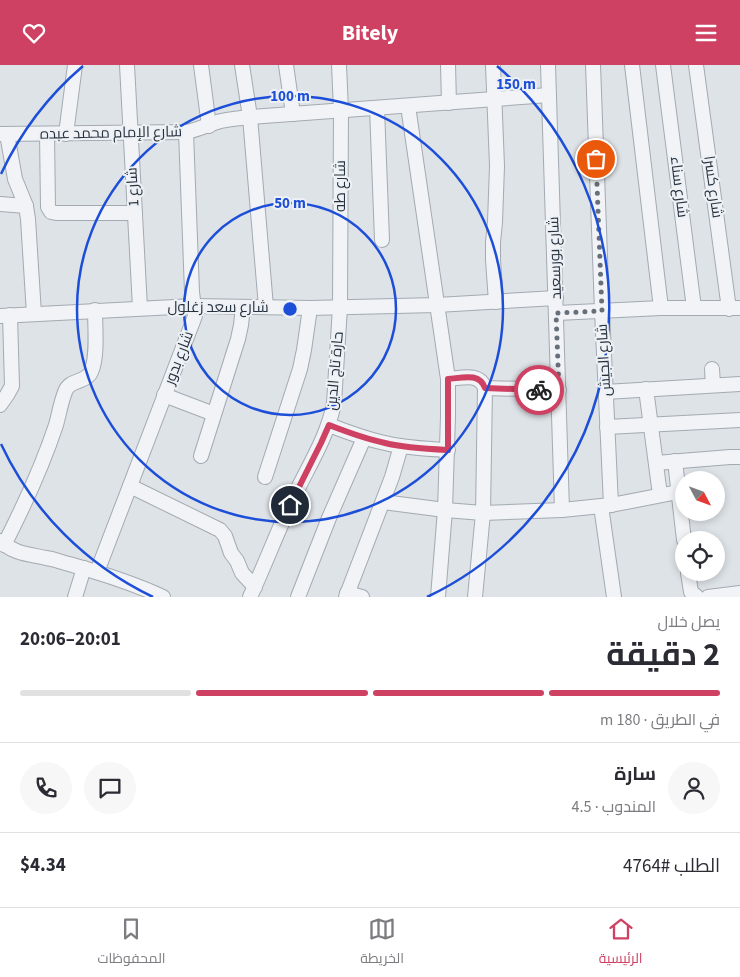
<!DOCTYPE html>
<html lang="ar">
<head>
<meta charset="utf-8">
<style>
  :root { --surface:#fff; --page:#f7f7f7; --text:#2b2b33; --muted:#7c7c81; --line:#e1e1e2; --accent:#cf4163 }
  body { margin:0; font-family:"Source Sans 3",Cairo,sans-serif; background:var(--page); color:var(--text); direction:rtl; height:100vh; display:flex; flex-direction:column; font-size:19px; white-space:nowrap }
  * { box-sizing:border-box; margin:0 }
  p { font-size:16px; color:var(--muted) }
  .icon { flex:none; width:28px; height:28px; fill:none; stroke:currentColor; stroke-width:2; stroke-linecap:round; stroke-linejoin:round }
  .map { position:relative; height:532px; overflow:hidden; direction:ltr }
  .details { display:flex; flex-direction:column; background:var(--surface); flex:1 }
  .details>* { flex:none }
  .needle { width:32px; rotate:131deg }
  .tools { position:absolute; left:675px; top:406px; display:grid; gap:10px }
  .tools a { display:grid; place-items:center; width:50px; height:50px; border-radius:50%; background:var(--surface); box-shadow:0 2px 8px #0003; font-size:25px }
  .pin { position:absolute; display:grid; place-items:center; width:42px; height:42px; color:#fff; margin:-21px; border:2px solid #fff; border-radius:50%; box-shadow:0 1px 5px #0007 }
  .courier { position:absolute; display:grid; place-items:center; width:50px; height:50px; margin:-25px; border:4px solid #cf4163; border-radius:50%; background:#fff; color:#222; box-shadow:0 1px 6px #0007 }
  .overview em { font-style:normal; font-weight:700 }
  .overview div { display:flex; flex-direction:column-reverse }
  .overview { display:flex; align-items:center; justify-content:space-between; height:85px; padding:0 20px }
  h1 { font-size:32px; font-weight:700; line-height:38px }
  .bar { display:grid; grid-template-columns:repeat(4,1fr); gap:8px 5px; align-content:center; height:60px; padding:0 20px }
  .bar i { height:6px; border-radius:4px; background:var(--line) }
  .bar .current { background:var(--accent) }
  .bar p { grid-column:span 4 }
  .line { display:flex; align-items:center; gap:12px; padding:0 20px; border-top:1px solid var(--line) }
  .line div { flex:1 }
  .round { display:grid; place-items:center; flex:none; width:52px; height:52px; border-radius:26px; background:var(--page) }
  header { display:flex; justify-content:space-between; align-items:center; height:65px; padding:0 20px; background:var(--accent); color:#fff; font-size:22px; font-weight:700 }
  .tabs { display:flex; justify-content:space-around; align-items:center; height:70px; border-top:1px solid var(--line); background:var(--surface); font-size:14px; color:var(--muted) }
  .tabs a { display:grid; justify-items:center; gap:2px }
  .tabs .current { color:var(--accent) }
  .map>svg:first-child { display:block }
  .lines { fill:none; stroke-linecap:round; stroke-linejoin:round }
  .street-casing { stroke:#a3aab2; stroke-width:16 }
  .street { stroke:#f1f3f6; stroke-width:14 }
  .done { stroke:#67707a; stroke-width:5; stroke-dasharray:0 9 }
  .route { stroke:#cf4163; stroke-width:6 }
  .ring { fill:none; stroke:#1d4ed8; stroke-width:2.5 }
  .labels { text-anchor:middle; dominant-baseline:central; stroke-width:4; stroke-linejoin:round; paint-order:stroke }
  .street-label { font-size:15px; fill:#27323f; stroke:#edf1f5 }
  .centre { fill:#1d4ed8; stroke:#edf1f5; stroke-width:2.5 }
  .ring-label { font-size:15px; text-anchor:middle; font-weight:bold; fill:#1d4ed8; stroke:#edf1f5; stroke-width:4; stroke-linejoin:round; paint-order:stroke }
</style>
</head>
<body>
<header><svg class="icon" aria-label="menu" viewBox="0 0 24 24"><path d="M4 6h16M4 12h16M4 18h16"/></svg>Bitely<svg class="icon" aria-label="heart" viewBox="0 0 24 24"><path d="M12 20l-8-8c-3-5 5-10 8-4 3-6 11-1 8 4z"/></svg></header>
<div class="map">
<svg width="740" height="532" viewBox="0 0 740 532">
  <rect width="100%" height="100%" fill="#dee3e8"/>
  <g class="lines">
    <defs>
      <g id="street">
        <path d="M127,0L140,243"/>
        <path d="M201,0L209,61"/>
        <path d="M242,0L250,52L266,242"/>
        <path d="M286,0L293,49"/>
        <path d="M448,0L449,38"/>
        <path d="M493,0L497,101L495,157L493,177V195L496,237"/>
        <path d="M548,0L562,445"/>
        <path d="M593,0L602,246L611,440"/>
        <path d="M632,0L661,243"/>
        <path d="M663,0L694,243"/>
        <path d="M696,0L729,244"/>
        <path d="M408,41L448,314V351L445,445L438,532"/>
        <path d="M377,43L382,175"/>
        <path d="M0,69L186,67C198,65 209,59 221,56C231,54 240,53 250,52L549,30"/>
        <path d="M7,69L15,114L26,141L28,154L34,249"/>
        <path d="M47,69L48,142L51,147L56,148H135"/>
        <path d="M66,69L75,0"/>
        <path d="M0,139L26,141"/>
        <path d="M557,248L661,243H740"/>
        <path d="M0,251L194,241L310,243L437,240L556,233"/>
        <path d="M712,304L713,320"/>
        <path d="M448,314C462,313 479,307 485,323L483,448L475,532"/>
        <path d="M485,323L559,325"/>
        <path d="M646,324L660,430"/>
        <path d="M605,327L740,319"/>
        <path d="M164,330L214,349"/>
        <path d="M0,340L7,330L12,321L10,250"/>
        <path d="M329,360C347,367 366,374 385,378C405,383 427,384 448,385"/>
        <path d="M607,362L740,355"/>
        <path d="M201,391L238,274L241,260L243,242"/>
        <path d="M675,396L684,475"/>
        <path d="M656,398L730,392H740"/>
        <path d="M265,412L300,304L304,285L310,243"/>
        <path d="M130,421L220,465L225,471L231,488L237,496L242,508L255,522"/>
        <path d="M383,437L445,445L483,448L562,445L611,440L678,427"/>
        <path d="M601,441L614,532"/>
        <path d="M0,476C15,489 28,489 46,493C54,494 61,497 69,499C101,508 133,518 163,532"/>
        <path d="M4,480C24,441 42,402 56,360C59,349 61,337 65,327C69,314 86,318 91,307C98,292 95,262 95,245"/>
        <path d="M97,507L195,251L192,227L186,67"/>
        <path d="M688,508L691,527L697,532"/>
        <path d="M347,528L362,532"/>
        <path d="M75,532L84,503"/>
        <path d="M250,532C264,502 276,470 290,440C305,406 327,375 334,338L340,242L341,45L339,0"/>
        <path d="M298,532L329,453L364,373"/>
        <path d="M346,532L392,412L401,381"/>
        <path d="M708,532L740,528"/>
      </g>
    </defs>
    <use href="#street" class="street-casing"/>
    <use href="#street" class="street"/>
  </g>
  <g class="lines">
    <path class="done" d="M539,325H559L556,248L602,246L596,94"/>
    <path class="route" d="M290,440L321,378L329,360C347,367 366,374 385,378C405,383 427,384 448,385V314C462,313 479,307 485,323L539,325"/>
  </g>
  <g class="ring">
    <circle cx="290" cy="244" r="106"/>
    <circle cx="290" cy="244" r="213"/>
    <path d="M153 532A319 319 0 0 1 1 379M1 109A319 319 0 0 1 83 1M497 1A319 319 0 0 1 427 532"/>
  </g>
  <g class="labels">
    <g class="street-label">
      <text transform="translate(111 68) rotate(-1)">شارع الإمام محمد عبده</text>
      <text transform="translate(340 121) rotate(-90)">شارع طه</text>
      <text transform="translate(133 122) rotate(-93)">شارع 1</text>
      <text transform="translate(679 122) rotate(83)">شارع سناء</text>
      <text transform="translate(713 122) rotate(82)">شارع كسرا</text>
      <text transform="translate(555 193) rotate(-92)">شارع بورسعيد</text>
      <text x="218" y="242">شارع سعد زغلول</text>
      <text transform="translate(179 293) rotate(-69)">شارع بدور</text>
      <text transform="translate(604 295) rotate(-93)">شارع الجيش</text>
      <text transform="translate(335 306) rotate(-85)">حارة تاج الدين</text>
    </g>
  </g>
  <circle cx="290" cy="244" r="8" class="centre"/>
  <g class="ring-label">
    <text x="516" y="24">150 m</text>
    <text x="290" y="36">100 m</text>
    <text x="290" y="143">50 m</text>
  </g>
</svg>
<div class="tools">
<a><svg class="needle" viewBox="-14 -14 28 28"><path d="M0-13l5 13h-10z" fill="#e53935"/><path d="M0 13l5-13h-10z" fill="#7c7c81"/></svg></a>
<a><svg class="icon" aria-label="locate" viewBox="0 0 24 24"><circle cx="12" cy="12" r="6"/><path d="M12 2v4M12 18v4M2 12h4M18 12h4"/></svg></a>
</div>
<div class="pin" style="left:596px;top:94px;background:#ea580c"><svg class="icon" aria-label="bag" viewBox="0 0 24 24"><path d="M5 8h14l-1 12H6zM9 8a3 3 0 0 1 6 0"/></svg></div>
<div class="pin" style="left:290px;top:440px;background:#1f2937"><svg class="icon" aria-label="home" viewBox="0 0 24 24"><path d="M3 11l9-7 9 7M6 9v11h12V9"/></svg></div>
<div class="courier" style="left:539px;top:325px"><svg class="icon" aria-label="bike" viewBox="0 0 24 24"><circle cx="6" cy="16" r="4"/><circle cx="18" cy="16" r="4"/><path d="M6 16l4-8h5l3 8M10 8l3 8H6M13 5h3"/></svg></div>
</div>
<section class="details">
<div class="overview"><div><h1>2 دقيقة</h1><p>يصل خلال</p></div><em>20:01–20:06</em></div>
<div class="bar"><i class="current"></i><i class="current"></i><i class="current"></i><i></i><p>في الطريق · 180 m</p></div>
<div class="line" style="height:90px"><a class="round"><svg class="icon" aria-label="person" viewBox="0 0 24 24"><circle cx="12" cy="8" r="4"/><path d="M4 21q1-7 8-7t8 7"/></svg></a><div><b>سارة</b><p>المندوب · 4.5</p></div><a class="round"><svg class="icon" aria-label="chat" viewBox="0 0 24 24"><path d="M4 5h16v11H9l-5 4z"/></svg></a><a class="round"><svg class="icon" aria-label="phone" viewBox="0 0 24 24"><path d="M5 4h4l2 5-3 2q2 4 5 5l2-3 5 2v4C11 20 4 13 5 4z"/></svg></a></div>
<div class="line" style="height:65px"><div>الطلب #4764</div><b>$4.34</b></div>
</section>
<nav class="tabs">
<a class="current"><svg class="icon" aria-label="home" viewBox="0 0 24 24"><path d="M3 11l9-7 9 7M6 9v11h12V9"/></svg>الرئيسية</a>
<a><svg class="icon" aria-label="map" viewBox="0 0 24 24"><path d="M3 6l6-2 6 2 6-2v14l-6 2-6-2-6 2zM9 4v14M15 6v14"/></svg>الخريطة</a>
<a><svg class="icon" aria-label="saved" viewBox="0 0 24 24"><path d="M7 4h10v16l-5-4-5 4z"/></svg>المحفوظات</a>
</nav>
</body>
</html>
